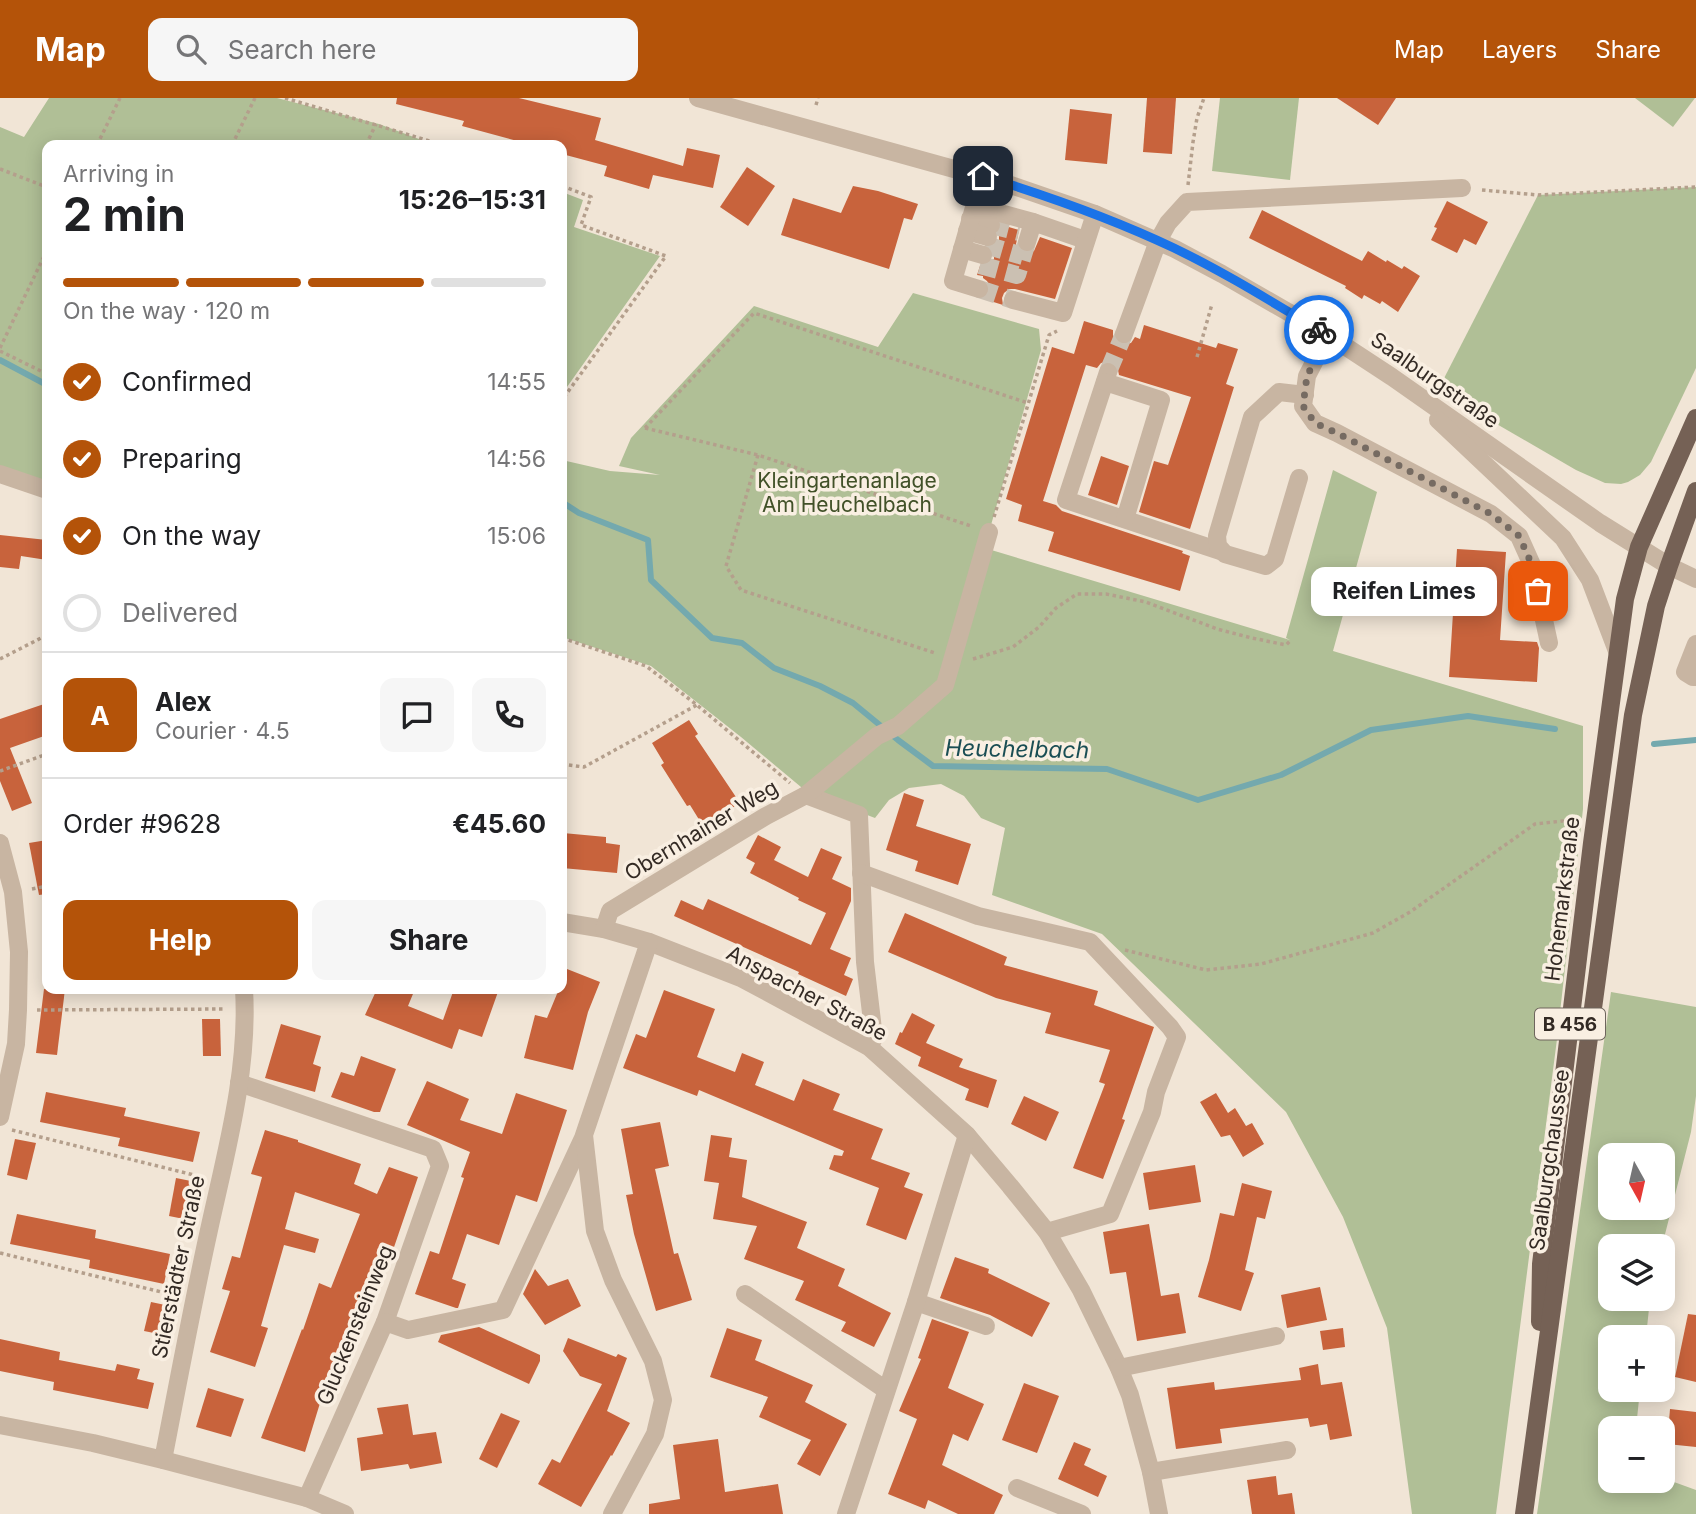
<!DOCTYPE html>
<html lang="en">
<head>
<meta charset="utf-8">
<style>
  :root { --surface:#fff; --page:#f6f6f6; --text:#202124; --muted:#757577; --line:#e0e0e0; --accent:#b45309 }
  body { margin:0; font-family:Inter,sans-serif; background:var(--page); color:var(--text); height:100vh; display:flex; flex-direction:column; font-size:26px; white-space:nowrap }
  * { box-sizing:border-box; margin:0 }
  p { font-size:23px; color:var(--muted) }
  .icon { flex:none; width:38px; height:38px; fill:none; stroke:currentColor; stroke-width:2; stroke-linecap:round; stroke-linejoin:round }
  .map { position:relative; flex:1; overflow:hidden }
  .panel { position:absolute; left:42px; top:42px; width:525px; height:854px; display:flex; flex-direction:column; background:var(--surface); border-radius:14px; box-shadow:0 4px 18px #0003 }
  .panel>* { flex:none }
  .needle { width:46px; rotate:172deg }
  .tools { position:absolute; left:1598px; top:1045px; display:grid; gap:14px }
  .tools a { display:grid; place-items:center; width:77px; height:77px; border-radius:14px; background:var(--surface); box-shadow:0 4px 18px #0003; font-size:35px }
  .pin { position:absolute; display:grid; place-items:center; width:60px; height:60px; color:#fff; margin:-30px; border-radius:14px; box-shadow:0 4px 10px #0006 }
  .courier { position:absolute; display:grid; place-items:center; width:70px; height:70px; margin:-35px; border:5px solid #1a73e8; border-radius:50%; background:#fff; color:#222; box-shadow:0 2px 9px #0007 }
  .bubble { position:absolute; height:49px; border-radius:14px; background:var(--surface); box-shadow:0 4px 18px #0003; font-size:23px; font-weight:700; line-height:49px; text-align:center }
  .summary em { font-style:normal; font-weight:700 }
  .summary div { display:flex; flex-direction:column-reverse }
  .summary { display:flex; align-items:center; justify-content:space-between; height:119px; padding:0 21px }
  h1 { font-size:46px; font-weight:700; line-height:52px }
  .bar { display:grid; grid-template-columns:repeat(4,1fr); gap:10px 7px; align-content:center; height:84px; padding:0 21px }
  .bar i { height:9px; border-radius:5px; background:var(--line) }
  .bar .selected { background:var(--accent) }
  .bar p { grid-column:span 4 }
  .line { display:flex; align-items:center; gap:18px; padding:0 21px; border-top:2px solid var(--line) }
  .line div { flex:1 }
  .round { display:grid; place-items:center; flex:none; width:74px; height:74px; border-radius:14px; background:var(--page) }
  ol { padding:0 21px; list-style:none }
  li { display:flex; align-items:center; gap:21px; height:77px }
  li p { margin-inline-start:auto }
  li .icon { padding:7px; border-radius:50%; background:var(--accent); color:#fff; stroke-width:4 }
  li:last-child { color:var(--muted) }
  li i { width:38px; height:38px; border:4px solid var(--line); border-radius:50% }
  .button { display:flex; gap:14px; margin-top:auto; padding:14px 21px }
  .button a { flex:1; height:80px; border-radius:14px; background:var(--accent); color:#fff; font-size:28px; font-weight:700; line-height:80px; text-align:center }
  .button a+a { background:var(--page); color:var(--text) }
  header { display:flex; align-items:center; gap:42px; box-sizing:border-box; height:98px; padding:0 35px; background:var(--accent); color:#fff }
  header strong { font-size:33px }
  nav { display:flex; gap:38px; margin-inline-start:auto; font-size:24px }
  .search { width:490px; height:63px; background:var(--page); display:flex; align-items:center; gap:18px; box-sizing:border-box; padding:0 24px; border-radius:14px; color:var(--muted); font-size:26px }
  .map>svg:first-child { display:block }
  .green { fill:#b0bf96; fill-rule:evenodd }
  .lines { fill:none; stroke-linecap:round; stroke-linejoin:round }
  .stream { stroke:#74a9ae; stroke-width:6 }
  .building { fill:#c8633c }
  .minor-tunnel { stroke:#cbc0b2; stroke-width:18; stroke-dasharray:18 9; stroke-linecap:butt }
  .path { stroke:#b49f8c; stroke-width:3.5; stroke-dasharray:3.5 3.5; stroke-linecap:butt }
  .minor { stroke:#c8b5a2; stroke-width:18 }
  .major { stroke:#756155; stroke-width:18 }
  .done { stroke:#766b62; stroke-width:7; stroke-dasharray:0 12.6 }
  .route { stroke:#1a73e8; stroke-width:9 }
  .labels { text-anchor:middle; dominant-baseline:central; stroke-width:7; stroke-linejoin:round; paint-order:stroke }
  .shield { fill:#f9efe2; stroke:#6e655d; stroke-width:2 }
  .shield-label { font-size:19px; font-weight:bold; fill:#332a24 }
  .street-label { font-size:21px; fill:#332a24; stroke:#f9efe2 }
  .park-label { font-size:21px; fill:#415128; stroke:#f9efe2 }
  .water-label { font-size:23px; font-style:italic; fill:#1a4e54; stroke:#f9efe2 }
</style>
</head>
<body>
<header>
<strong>Map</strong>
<div class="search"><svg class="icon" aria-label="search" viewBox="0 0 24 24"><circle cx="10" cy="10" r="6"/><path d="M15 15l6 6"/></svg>Search here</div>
<nav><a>Map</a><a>Layers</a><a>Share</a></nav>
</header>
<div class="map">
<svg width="1696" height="1416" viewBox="0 0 1696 1416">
  <rect width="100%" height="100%" fill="#f1e5d6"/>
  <g class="green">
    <path d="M49,0H277L379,26L435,47H47V392L0,376V29L24,39Z"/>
    <path d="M1220,0H1299L1290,82L1212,73Z"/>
    <path d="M1635,0H1695L1673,29Z"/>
    <path d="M1696,89V270L1651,364L1640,377L1628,384L1621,386L1605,385L1576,372L1438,292L1538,97Z"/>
    <path d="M562,94L583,102L574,129L660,158L562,296Z"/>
    <path d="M913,195L1039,231L1041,252L987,441L988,451L1290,542L1286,540L1333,372L1377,394L1333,553L1583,628V711L1557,941L1496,1416H1412L1387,1230L1343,1119L1286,1014L1102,836L992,797L1005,730L981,720L964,698L941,686L909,690L889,702L875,720L807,694L741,639L651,568L562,539V362L610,373L660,377L619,368L631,340L754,208L878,249Z"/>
    <path d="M1611,894L1696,909V998L1691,1034L1662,1148H1610V1200L1650,1201L1646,1239H1610V1292H1640L1636,1330H1610V1382H1662L1663,1380L1696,1392V1416H1537ZM1610,1057H1662V1110H1610Z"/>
  </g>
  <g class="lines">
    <g class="stream">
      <path d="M0,262L47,287"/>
      <path d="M562,404L579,415L648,442L651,482L712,540L742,545L774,570L820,588L853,605L898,642L933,668L1107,671L1198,702L1281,677L1371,632L1468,618L1555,631"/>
      <path d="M1654,646L1696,642"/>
    </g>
  </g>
  <g class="building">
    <path d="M397,0H519L601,20L595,42L683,68L687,50L720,57L713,90L653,77L649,91L604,78L607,68L562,56V47H532L462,28L464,23L396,6Z"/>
    <path d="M1147,0H1176L1172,56L1143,54Z"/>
    <path d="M1337,0H1396L1378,27Z"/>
    <path d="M1070,11L1112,16L1107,66L1065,62Z"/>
    <path d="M747,69L775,88L748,128L720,109Z"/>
    <path d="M853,88L878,93L918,106L912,122L904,120L889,171L781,137L793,100L841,115Z"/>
    <path d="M1447,103L1488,124L1476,147L1464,141L1457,155L1431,142L1437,130L1434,129Z"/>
    <path d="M1262,112L1362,163L1368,153L1386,164L1387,162L1402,171L1404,168L1420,178L1398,214L1382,203L1380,206L1364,197L1362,201L1345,190L1346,188L1249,140Z"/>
    <path d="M1002,127L1019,132L1016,146L1018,151L1023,155H1029L1034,153L1040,139L1072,150L1055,201L1015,191H1009L1004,195L1002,200L1003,207L984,201L990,195V188L987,183L983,180V178L977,177L980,168H986L994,161V155L992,150L999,143V135Z"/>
    <path d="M1084,223L1113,232V237L1115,243L1121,247L1131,245L1135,239L1140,241L1144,227L1216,250L1218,245L1238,251L1226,286L1234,289L1190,431L1139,414L1154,363L1168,367L1191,299L1119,277L1117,267L1111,263L1101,265L1097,270L1086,267L1043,403L1056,407L1062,413L1183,453L1182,455L1190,458L1180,493L1048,453L1054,434L1018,423L1022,407L1006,401L1052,249L1074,256Z"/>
    <path d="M1101,358L1129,368L1117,407L1088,397Z"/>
    <path d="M0,437L47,442V462L21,458L19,471L0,469Z"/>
    <path d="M1457,451L1506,454L1500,542L1537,544L1539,550L1537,584L1449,579Z"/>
    <path d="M47,605V637L10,650L32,705L12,713L0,683V621Z"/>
    <path d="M689,622L698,636L695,638L740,705L703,728L690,707L687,708L661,667L664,665L652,645Z"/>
    <path d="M904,695L924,702L916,728L971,746L958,787L915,773L918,763L886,752Z"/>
    <path d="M563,735L606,739V745L620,747L617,775L562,770Z"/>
    <path d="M758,737L781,749L774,762L808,779L821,750L842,759L832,781L851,790V803L830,851L851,860L844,877L853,881L846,898L798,876L799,874L674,818L681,802L703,812L708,801L811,847L826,815L798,802L799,800L750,775L755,765L746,760Z"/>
    <path d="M47,742V796L39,797L29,745Z"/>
    <path d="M905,815L1007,859L1004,867L1098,893L1094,907L1154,929L1122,1021L1125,1022L1103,1081L1073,1070L1105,986L1099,984L1110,952L1045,935L1051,915L996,900L888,854Z"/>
    <path d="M567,871L600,884L588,914L573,972L524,960L535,917L547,920L559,891H562V884Z"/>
    <path d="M44,891H65L57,957L36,955Z"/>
    <path d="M377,891H415L408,908L443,922L454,891H499L482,939L459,931L452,951L365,917Z"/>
    <path d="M664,892L715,911L697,959L735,974L742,955L764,964L755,987L794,1003L803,981L840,996L833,1012L883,1031L871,1061L910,1075L904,1089L923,1096L906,1142L866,1127L879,1090L829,1071L834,1057L842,1058L844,1053L699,992L697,998L623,970L636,936L646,940Z"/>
    <path d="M912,915L935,927L926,945L963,961L959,969L997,982L988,1010L965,1002L969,991L918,968L921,959L895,946L900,934L902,935Z"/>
    <path d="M202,921H220L221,958H203Z"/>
    <path d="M281,926L321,938L313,966L321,969L315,994L265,980Z"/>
    <path d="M361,958L396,971L380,1014H374L331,999L341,974L354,978Z"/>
    <path d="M427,983L469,1001L460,1022L502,1036L516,995L567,1012L537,1104L516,1097L499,1147L467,1136L452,1181L466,1186L458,1210H456L415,1196L430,1153L439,1156L464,1080L461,1079L470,1054L407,1027Z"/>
    <path d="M46,994L126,1010L124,1018L200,1034L193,1064L118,1048L120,1040L40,1024Z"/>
    <path d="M1216,995L1228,1015L1235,1010L1246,1028L1252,1025L1264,1046L1243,1059L1230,1037L1221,1039L1200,1004Z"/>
    <path d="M1024,998L1059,1014L1046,1043L1011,1026Z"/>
    <path d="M660,1024L669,1068L655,1071L674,1156L678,1155L692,1202L656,1213L634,1136L626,1097L633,1096L621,1031Z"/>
    <path d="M265,1032L298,1042V1044L361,1066L354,1086L377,1096L389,1069L418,1079L392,1155L379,1188L377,1187L360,1235L353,1233L329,1294L324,1292L305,1354L261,1340L302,1231L303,1232L319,1185L331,1190L360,1116L295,1094L285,1131L319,1141L315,1155L284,1147L261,1228L268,1230L255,1269L210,1254L230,1193L222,1191L232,1158L240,1160L262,1079L251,1076Z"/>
    <path d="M711,1037L732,1040L729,1059L747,1062L742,1099L807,1124L797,1150L845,1171L838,1188L891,1215L874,1249L841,1233L846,1224L795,1202L804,1183L744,1161L757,1128L713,1121L719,1085L704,1083Z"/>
    <path d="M15,1041L36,1045L27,1082L7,1077Z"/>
    <path d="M1195,1067L1201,1104L1149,1112L1143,1075Z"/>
    <path d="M176,1080L196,1084L189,1122L169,1118Z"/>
    <path d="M1242,1085L1272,1093L1265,1121L1257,1119L1245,1172L1254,1175L1241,1213L1198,1199L1209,1162L1220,1115L1234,1118Z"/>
    <path d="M17,1116L96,1132L95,1140L170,1156L164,1186L89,1170L90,1162L10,1146Z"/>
    <path d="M1149,1126L1161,1198L1179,1195L1186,1235L1137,1243L1126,1174L1110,1176L1103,1134Z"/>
    <path d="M955,1159L989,1171L988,1175L1050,1205L1032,1239L990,1217L940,1200Z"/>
    <path d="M535,1171L548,1188L568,1181L581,1208L545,1227L523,1196Z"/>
    <path d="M1320,1189L1327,1222L1287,1230L1281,1197Z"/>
    <path d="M151,1204L170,1208L164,1237L144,1233Z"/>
    <path d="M1688,1216L1696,1217V1284L1675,1279Z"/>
    <path d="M932,1221L969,1234L948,1290L984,1306L968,1343L953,1336L942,1367L1003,1397L994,1416H958L928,1402L925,1411L888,1396L917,1321L899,1313L921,1261L918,1260Z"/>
    <path d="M479,1229L540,1257V1263L529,1286L438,1244L441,1237Z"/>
    <path d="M727,1230L762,1242L755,1262L813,1287L805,1304L847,1326L820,1378L797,1366L811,1342L759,1319L768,1299L710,1279Z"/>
    <path d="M1343,1230L1345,1249L1323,1252L1320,1233Z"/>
    <path d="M568,1240L616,1259L618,1256L627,1260L607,1313L630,1325L612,1358L611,1357L581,1409L538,1386L552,1361L560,1365L602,1286L580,1278L563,1253Z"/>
    <path d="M0,1241L60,1254L59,1262L115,1273L117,1266L140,1271L137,1281L154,1285L148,1311L53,1292L54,1284L0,1273Z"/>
    <path d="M1318,1266L1321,1287L1342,1284L1352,1338L1330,1342L1327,1326L1310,1329L1308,1320L1220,1331L1222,1345L1176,1351L1167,1290L1214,1284L1215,1292L1301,1282L1299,1270Z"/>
    <path d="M1024,1285L1059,1298L1037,1355L1002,1342Z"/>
    <path d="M208,1290L244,1301L231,1339L196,1329Z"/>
    <path d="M408,1306L413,1337L436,1334L442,1365L410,1371L408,1366L361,1373L357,1340L383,1336L377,1310Z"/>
    <path d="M1670,1311L1696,1314V1349L1667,1346Z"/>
    <path d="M501,1315L520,1323L497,1370L479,1361Z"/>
    <path d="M718,1341L725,1394L778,1386L783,1416H649V1406L680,1401L673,1347Z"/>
    <path d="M1074,1344L1091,1351L1084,1367L1107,1378L1098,1399L1058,1381Z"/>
    <path d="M1276,1378L1278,1397L1292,1395L1295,1416H1252L1247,1382Z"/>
  </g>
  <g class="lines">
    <g class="minor-tunnel">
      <path d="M991,127L1019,134"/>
      <path d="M985,147L1023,158"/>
      <path d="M980,167L1017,177L1027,144"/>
      <path d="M979,191L1013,202"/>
      <path d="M1108,274L1124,236"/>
    </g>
    <g class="path">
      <path d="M285,0L443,47"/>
      <path d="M816,7L818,0"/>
      <path d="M97,47L120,0"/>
      <path d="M232,47L255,0"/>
      <path d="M366,47L376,26"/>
      <path d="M0,71L47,89"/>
      <path d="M1188,87L1193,44L1197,20L1204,0"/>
      <path d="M562,88L591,99L581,127L666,158L562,302"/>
      <path d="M1482,92L1538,97L1696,89"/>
      <path d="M0,250L47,152"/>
      <path d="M0,253L47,276"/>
      <path d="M1197,259L1212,206"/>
      <path d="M645,330L758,357L971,428"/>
      <path d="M645,330L754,215L1028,305"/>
      <path d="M758,357L726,468L741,492L935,555"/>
      <path d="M994,419L1049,237L1057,233"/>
      <path d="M562,540L646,568L697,607L790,685"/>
      <path d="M0,561L47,537"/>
      <path d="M973,561L1013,549L1039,529L1056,510L1077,496H1106L1146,504L1217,531L1252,540L1286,547L1291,542"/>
      <path d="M562,666L584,669L697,607"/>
      <path d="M0,673L47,656"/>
      <path d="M32,791L47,788"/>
      <path d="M1125,852L1206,872L1261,866L1373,835L1410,814L1535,726L1572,722"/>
      <path d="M37,912L226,911"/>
      <path d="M12,1032L202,1079"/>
      <path d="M0,1155L178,1198"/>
    </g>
    <g class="minor">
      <path d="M698,0L1008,86L1095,116L1175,151L1222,176L1328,237L1392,279L1600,425L1669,468L1696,481"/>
      <path d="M974,108L1033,124"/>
      <path d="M970,121L991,127"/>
      <path d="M967,133L988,139"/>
      <path d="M1027,144L1033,124L1085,142"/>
      <path d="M962,151L983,157"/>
      <path d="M979,191L953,183L983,78"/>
      <path d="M1013,202L1063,215L1095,116"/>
      <path d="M1124,236L1158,143L1168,125L1187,104L1462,90"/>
      <path d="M1328,237L1307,278L1303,308L1315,325L1337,335L1491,416L1519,438L1532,467L1549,545"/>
      <path d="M1108,274L1066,402L1223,454"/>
      <path d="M1105,284L1161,302L1125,421"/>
      <path d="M1438,322L1563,440L1590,482L1617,553"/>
      <path d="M0,376L47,392"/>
      <path d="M1299,380L1275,461L1266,468L1225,456L1218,448L1217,438L1252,319L1279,294L1305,297"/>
      <path d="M1696,546L1685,574L1693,579H1696"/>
      <path d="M806,697L859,717L865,864L874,940L869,949"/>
      <path d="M0,745L13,794L19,854L18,912L16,946L0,1019"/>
      <path d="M861,775L978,818L1090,844L1170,929L1177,939L1156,994L1152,1014L1110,1116L1047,1134"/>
      <path d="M562,824L604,831L649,844L741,880L869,949L967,1037L1010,1088L1047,1134L1081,1192L1119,1270L1130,1297L1151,1374L1159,1416"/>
      <path d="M604,831L610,813L766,718L806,697L877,638L898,628L945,587L989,434"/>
      <path d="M239,985L433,1051L440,1068L385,1224L307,1400"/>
      <path d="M745,1196L886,1292"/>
      <path d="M916,1204L986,1228"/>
      <path d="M385,1224L408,1232L503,1212L583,1040"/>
      <path d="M1119,1270L1276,1238"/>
      <path d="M0,1327L93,1345L163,1362L307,1400L345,1416"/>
      <path d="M163,1362C178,1285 192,1209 209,1132C226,1054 249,972 244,891"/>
      <path d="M1151,1374L1287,1352"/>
      <path d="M1017,1390L1082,1416"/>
      <path d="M612,1416L655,1336L663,1302L653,1263L613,1182L595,1133L584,1037L649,844"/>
      <path d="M846,1416L916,1204L967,1037"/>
    </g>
    <g class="major">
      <path d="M1540,1224L1541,1166L1592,745L1625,501L1639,449L1696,320"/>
      <path d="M1524,1416L1633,617L1656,508L1669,468L1696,393"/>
    </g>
  </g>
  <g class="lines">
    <path class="done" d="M1319,232L1328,237L1307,278L1303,308L1315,325L1337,335L1491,416L1519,438L1532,467L1538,493"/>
    <path class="route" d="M983,78C1048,98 1113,121 1174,150C1224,174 1272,204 1319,232"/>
  </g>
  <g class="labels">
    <rect class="shield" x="1535" y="910.5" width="70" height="31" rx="5"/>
    <g class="shield-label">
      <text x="1570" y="926">B 456</text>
    </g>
    <g class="street-label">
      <text transform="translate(1435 282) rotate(35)">Saalburgstraße</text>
      <text transform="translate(701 732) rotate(-31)">Obernhainer Weg</text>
      <text transform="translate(1562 801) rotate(-83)">Hohemarkstraße</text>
      <text transform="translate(807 895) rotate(28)">Anspacher Straße</text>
      <text transform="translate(1549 1062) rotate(-82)">Saalburgchaussee</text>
      <text transform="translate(178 1169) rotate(-78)">Stierstädter Straße</text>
      <text transform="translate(355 1227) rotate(-68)">Gluckensteinweg</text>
    </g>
    <g class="park-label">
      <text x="847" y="382">Kleingartenanlage<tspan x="847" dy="24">Am Heuchelbach</tspan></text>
    </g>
    <g class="water-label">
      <text transform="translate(1017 651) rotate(1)">Heuchelbach</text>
    </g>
  </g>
</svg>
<div class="tools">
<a><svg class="needle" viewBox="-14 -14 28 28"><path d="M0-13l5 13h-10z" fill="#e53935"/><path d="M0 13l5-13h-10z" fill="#757577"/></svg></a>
<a><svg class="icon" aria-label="layers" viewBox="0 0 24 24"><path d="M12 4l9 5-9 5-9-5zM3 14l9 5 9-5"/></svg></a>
<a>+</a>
<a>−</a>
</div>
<div class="pin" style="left:1538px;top:493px;background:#ea580c"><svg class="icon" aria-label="bag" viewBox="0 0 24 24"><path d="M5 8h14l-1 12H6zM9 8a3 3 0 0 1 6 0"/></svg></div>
<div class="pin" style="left:983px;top:78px;background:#1f2937"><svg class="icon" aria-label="home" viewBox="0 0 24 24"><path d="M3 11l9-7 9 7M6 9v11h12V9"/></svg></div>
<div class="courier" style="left:1319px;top:232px"><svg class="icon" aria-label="bike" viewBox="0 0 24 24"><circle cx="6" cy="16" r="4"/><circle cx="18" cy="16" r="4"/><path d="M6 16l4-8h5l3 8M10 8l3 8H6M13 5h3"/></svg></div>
<div class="bubble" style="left:1311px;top:469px;width:186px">Reifen Limes</div>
<section class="panel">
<div class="summary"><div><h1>2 min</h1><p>Arriving in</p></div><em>15:26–15:31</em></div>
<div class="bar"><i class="selected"></i><i class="selected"></i><i class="selected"></i><i></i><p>On the way · 120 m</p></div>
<ol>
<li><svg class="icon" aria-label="check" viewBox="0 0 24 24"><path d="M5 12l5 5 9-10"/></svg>Confirmed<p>14:55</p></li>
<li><svg class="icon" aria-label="check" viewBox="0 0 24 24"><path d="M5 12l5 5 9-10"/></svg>Preparing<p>14:56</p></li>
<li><svg class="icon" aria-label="check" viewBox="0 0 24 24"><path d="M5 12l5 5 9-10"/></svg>On the way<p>15:06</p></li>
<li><i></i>Delivered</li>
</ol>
<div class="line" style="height:126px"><b class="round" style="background:var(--accent);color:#fff">A</b><div><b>Alex</b><p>Courier · 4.5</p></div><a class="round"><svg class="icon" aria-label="chat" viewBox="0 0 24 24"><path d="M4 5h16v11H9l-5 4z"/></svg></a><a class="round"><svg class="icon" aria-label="phone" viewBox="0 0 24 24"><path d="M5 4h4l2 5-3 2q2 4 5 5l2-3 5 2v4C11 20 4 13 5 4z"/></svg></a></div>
<div class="line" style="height:91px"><div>Order #9628</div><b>€45.60</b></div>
<div class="button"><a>Help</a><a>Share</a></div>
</section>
</div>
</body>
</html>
